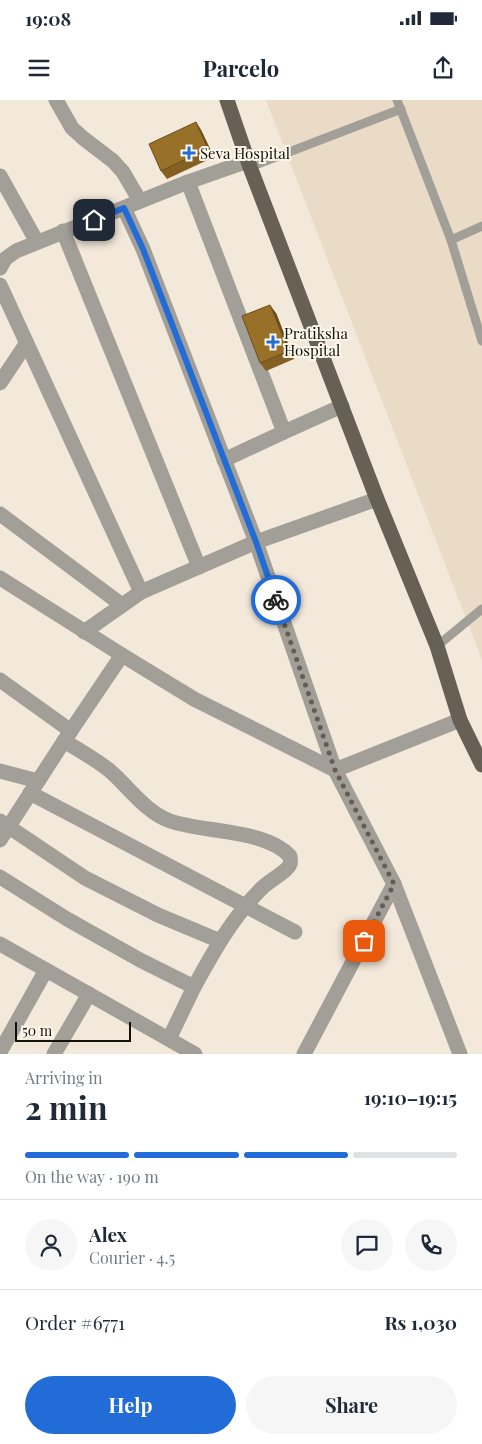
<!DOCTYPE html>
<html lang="en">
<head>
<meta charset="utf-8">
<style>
  :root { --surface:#fff; --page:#f6f6f7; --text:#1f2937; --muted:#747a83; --line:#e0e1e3; --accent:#216cd7 }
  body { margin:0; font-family:"Playfair Display",serif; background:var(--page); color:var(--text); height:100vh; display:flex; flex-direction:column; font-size:19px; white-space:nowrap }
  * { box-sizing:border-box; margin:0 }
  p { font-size:16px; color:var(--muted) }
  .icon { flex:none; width:28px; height:28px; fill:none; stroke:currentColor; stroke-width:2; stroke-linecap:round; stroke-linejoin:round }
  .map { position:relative; height:954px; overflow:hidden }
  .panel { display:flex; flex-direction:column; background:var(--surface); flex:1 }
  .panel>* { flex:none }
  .scale { position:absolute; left:15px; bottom:12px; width:116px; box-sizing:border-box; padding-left:5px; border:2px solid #15110c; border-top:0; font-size:14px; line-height:18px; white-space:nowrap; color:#15110c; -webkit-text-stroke:4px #fef7eb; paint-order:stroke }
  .pin { position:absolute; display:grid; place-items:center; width:42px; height:42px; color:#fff; margin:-21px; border-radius:10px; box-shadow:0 2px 8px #0006 }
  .courier { position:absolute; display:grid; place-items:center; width:50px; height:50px; margin:-25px; border:4px solid #216cd7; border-radius:50%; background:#fff; color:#222; box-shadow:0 1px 6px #0007 }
  .head em { font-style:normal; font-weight:700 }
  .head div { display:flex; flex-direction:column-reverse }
  .head { display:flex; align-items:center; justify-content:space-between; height:85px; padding:0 25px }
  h1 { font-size:32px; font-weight:700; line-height:38px }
  .bar { display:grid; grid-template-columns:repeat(4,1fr); gap:8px 5px; align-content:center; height:60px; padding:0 25px }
  .bar i { height:6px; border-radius:4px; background:var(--line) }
  .bar .on { background:var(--accent) }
  .bar p { grid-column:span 4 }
  .line { display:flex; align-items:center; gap:12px; padding:0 25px; border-top:1px solid var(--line) }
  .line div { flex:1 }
  .round { display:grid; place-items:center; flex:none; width:52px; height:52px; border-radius:26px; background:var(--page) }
  .button { display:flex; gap:10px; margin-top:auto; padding:10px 25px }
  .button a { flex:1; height:58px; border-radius:30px; background:var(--accent); color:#fff; font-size:20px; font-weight:700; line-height:58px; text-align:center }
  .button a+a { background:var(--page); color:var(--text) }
  .status { display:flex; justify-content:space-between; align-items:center; height:35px; padding:0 25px; background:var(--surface); direction:ltr }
  .status svg { height:14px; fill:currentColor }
  header { display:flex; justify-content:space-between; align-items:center; height:65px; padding:0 25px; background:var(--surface); font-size:22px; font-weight:700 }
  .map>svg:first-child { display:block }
  .built { fill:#e9dbc6 }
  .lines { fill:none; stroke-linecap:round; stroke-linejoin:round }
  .service { stroke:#a29e98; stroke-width:9 }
  .minor { stroke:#a29e98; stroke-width:15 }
  .primary { stroke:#676055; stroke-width:15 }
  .wall { fill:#846022 }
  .shaded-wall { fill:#6b4e1b }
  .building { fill:#997027; stroke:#6b4e1b }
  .done { stroke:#635d54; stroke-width:5; stroke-dasharray:0 9 }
  .route { stroke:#216cd7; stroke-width:6 }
  .poi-dot { fill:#216cd7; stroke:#fef7eb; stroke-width:2 }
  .labels { text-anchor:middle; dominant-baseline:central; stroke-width:4; stroke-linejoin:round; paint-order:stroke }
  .poi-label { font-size:15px; fill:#15110c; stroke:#fef7eb; text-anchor:start }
</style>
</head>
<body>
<div class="status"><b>19:08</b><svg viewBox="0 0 49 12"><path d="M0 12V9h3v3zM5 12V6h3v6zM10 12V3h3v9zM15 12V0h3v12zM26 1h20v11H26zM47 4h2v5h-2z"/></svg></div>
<header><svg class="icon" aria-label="menu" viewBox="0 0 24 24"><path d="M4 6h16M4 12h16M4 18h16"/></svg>Parcelo<svg class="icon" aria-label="share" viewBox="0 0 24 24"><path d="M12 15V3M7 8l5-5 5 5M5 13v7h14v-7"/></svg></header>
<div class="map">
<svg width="482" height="954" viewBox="0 0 482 954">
  <rect width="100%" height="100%" fill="#f3e9da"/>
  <path class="built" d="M266,0H482V560Z"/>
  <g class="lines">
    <g class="service">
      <path d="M397,0L451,140L482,241"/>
      <path d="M250,67L401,9"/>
      <path d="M451,140L482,126"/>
      <path d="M437,546L482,509"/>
    </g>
    <g class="minor">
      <path d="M56,0L72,28L83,38L113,61L123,72L140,101"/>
      <path d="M0,76L37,142"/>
      <path d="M188,82L284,332L342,306"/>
      <path d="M124,108L143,149L256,442L335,670L394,784L460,954"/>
      <path d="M63,131L199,467"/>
      <path d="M0,168L5,159L16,151L188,82L248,61"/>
      <path d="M0,185L141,492L256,442L377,399"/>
      <path d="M0,283L26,244"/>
      <path d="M224,360L284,332"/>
      <path d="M0,414L122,505"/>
      <path d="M0,478L122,555L194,599L335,670L460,620"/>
      <path d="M84,532L141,492"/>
      <path d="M0,580L71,631"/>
      <path d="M0,671L38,681"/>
      <path d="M30,693L295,832"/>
      <path d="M0,721L85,778L158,815L220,841"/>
      <path d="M0,740L64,641L122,555"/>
      <path d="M0,777L67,819L140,860L194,887C214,851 232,818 261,789C267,782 288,771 290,764C291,762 290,759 290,756C265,729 205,733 170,721C145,712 129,687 109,670C95,659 79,650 64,641"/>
      <path d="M0,844L195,954"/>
      <path d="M169,939L194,887"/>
      <path d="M0,952L46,870"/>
      <path d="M54,954L89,894"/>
      <path d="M304,954L394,784"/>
    </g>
    <path class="primary" d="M227,0L250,67L377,399L437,546L460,620L482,665"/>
  </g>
  <g class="wall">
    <path d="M196,22L201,30L214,57L167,79L161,71Z"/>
    <path d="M276,213L294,259L266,271L260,263Z"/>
  </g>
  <g class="shaded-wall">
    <path d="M196,22L201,30L214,57L208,49Z"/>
    <path d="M270,205L276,213L294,259L289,251Z"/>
  </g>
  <g class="building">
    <path d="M196,22L208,49L161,71L149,44Z"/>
    <path d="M270,205L289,251L260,263L242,216Z"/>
  </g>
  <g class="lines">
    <path class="done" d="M276,500L335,670L394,784L364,841"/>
    <path class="route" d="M94,120L124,108L143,149L256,442L276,500"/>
  </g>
  <g class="poi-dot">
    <path d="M186.5 45.5h5v5h5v5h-5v5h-5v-5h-5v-5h5z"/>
    <path d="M270.5 234.5h5v5h5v5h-5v5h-5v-5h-5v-5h5z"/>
  </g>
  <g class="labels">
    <g class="poi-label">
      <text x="200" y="53">Seva Hospital</text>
      <text x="284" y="233">Pratiksha<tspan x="284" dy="17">Hospital</tspan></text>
    </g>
  </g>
</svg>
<div class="scale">50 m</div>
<div class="pin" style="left:364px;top:841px;background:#ea580c"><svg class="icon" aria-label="bag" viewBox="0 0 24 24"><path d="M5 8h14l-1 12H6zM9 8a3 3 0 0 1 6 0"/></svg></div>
<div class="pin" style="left:94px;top:120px;background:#1f2937"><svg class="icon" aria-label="home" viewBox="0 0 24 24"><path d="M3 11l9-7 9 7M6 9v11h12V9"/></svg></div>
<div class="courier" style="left:276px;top:500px"><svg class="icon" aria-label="bike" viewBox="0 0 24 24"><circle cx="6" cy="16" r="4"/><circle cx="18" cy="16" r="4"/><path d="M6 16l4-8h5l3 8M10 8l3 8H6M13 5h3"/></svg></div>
</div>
<section class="panel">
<div class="head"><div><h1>2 min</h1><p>Arriving in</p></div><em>19:10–19:15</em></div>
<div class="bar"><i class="on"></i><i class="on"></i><i class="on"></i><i></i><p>On the way · 190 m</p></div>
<div class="line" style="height:90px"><a class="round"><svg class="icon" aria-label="person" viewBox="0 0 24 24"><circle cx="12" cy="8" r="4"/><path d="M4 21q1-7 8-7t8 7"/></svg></a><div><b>Alex</b><p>Courier · 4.5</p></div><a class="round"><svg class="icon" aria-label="chat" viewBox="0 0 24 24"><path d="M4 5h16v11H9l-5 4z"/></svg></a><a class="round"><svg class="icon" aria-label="phone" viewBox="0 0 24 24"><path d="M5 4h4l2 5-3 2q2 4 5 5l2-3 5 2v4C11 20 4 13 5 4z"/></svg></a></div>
<div class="line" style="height:65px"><div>Order #6771</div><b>Rs 1,030</b></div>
<div class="button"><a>Help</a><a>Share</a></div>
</section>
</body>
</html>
